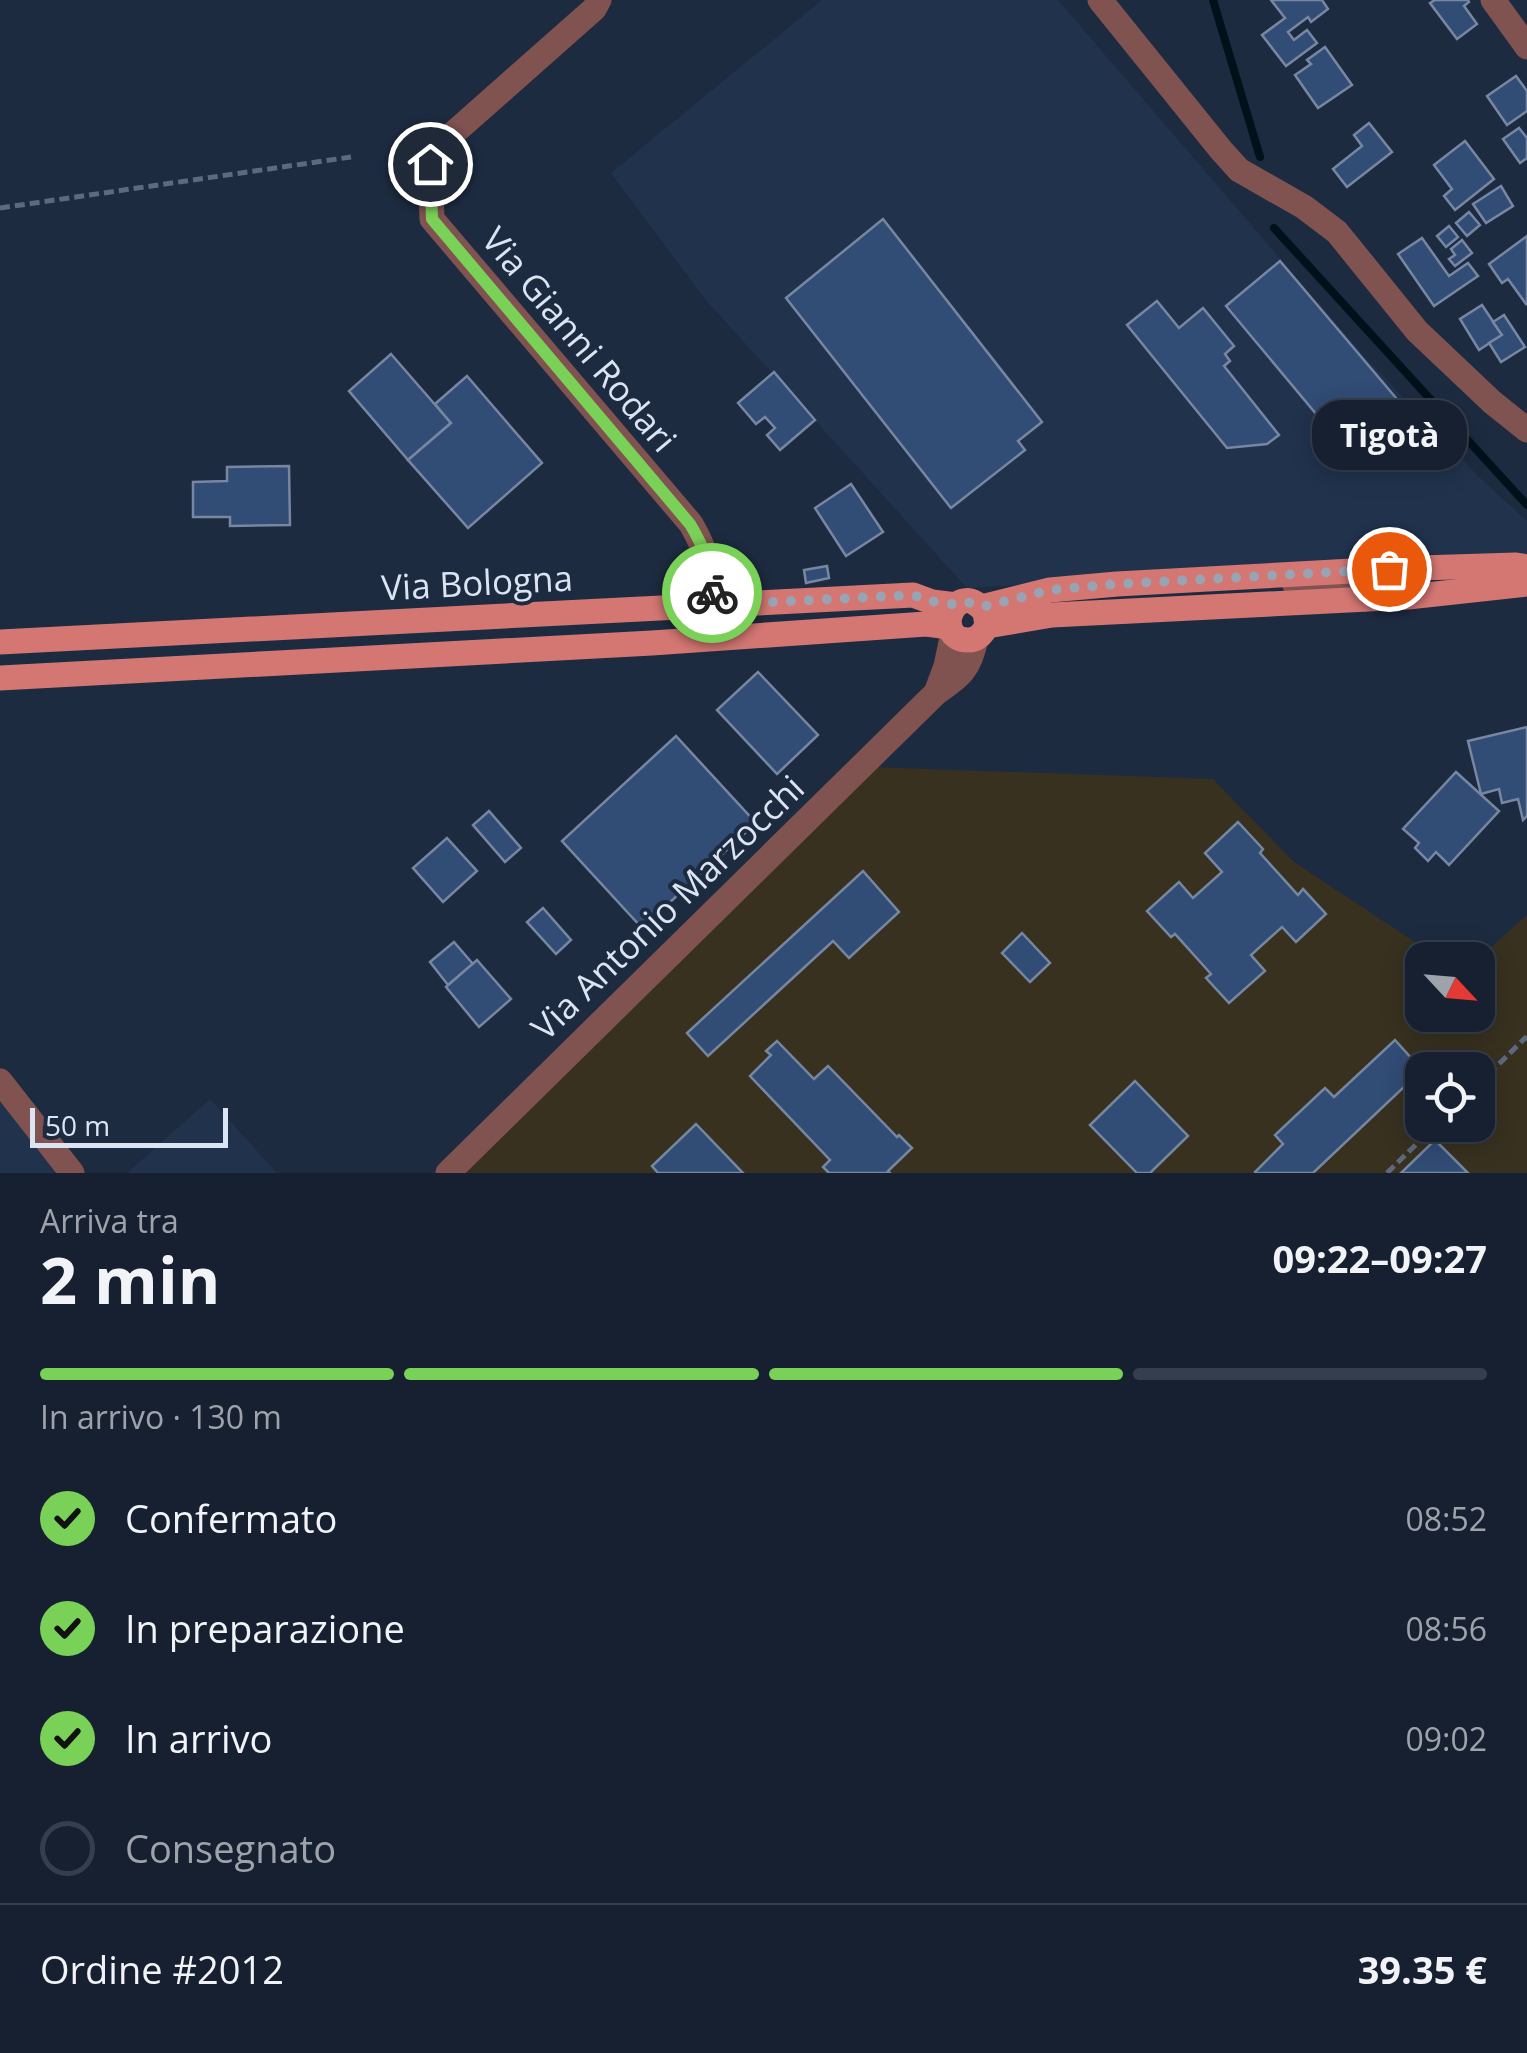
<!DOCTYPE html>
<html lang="it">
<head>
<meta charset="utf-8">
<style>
  :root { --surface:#162030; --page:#232d3c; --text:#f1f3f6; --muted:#9ea3ab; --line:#353e4c; --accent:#7ad157 }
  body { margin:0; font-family:"Open Sans",sans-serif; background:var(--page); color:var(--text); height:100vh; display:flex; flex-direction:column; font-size:38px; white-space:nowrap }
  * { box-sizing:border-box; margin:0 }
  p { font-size:32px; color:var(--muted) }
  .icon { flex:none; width:55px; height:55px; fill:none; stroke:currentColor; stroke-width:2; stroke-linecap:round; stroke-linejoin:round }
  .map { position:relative; height:1173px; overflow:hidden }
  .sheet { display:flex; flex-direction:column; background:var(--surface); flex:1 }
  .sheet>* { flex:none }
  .needle { width:65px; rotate:116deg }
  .fabs { position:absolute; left:1405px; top:942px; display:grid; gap:20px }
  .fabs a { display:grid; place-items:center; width:90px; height:90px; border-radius:20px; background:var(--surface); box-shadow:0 5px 25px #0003,0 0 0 2px var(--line); font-size:50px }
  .scale { position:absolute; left:30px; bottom:25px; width:198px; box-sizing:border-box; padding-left:10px; border:5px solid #dbe4f2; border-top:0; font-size:28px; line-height:35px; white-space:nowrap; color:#dbe4f2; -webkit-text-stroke:8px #1d2b40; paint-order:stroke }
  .pin { position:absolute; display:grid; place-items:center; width:85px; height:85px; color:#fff; margin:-42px; border:5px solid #fff; border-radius:50%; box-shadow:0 2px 10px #0007 }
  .courier { position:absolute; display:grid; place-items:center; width:100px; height:100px; margin:-50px; border:8px solid #7ad157; border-radius:50%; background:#fff; color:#222; box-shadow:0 2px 12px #0007 }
  .bubble { position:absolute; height:70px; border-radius:30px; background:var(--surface); box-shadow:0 5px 25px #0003,0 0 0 2px var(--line); font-size:32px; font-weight:700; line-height:70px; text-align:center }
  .summary em { font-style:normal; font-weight:700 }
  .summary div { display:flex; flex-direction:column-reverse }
  .summary { display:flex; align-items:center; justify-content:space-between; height:170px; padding:0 40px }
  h1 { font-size:65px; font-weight:700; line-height:75px }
  .bar { display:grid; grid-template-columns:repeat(4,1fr); gap:15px 10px; align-content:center; height:120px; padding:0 40px }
  .bar i { height:12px; border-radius:8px; background:var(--line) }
  .bar .active { background:var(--accent) }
  .bar p { grid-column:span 4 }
  .line { display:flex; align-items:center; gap:25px; padding:0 40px; border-top:2px solid var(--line) }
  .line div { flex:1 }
  ol { padding:0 40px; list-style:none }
  li { display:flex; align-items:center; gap:30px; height:110px }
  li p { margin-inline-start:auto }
  li .icon { padding:10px; border-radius:50%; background:var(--accent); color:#111; stroke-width:4 }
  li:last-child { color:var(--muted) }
  li i { width:55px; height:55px; border:5px solid var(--line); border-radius:50% }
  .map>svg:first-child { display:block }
  .built { fill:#21324d }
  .medical { fill:#383120; fill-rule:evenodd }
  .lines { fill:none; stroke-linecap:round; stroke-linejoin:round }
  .stream { stroke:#01111a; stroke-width:8 }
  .building { fill:#314c75; stroke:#7787a1; stroke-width:2.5 }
  .path { stroke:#5d697c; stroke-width:5; stroke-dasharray:10 5; stroke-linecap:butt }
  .minor { stroke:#805250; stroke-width:25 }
  .major { stroke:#d47773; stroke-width:25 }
  .done { stroke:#98a3b4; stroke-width:10; stroke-dasharray:0 18 }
  .route { stroke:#7ad157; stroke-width:12 }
  .labels { text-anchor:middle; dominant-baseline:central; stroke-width:8; stroke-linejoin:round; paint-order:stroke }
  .street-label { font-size:35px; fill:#dbe4f2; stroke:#1d2b40 }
</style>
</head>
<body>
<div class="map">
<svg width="1527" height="1173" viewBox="0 0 1527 1173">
  <rect width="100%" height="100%" fill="#1d2b40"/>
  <g class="built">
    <path d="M822,0H1058L1364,356L1479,477L1527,521V555L967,588L704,298L611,173Z"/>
    <path d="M0,1069L79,1173H0Z"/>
    <path d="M210,1099L277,1173H127Z"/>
  </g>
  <path class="medical" d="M872,767L1213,779L1294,862L1442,960H1422V1015H1478L1477,960L1527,915V1173H451ZM1422,1070H1478V1125H1422Z"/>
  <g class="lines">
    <g class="stream">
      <path d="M1213,0L1260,157"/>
      <path d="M1274,228L1527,505"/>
    </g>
  </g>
  <g class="building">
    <path d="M1271,0H1322L1328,9L1311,22L1308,17L1288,32L1294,40L1307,30L1317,43L1286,66L1262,35L1285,18Z"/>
    <path d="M1435,0H1468L1469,2L1464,6L1477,24L1457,39L1430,3Z"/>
    <path d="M1325,47L1352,85L1318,108L1295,75L1311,64L1307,60Z"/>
    <path d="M1516,76L1527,91V111L1507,125L1487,96Z"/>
    <path d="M1369,123L1392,152L1347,187L1333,169L1362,146L1354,135Z"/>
    <path d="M1519,128L1527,138V158L1520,163L1503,139Z"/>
    <path d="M1465,141L1494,179L1455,210L1444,196L1452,189L1434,165Z"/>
    <path d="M1501,186L1513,206L1486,223L1473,204Z"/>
    <path d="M1469,212L1480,225L1467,236L1456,223Z"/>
    <path d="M883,219L1042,422L1018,441L1025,450L951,508L786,298Z"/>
    <path d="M1449,226L1458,237L1446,247L1437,236Z"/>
    <path d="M1527,236V303L1526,304L1508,279L1502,283L1489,264Z"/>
    <path d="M1422,238L1449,276L1468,263L1478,276L1434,306L1398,254Z"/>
    <path d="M1462,240L1472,253L1455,266L1449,259L1455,255L1451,249Z"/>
    <path d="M1280,261L1402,405L1347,451L1226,306Z"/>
    <path d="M1157,301L1179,328L1203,308L1234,346L1225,354L1230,361L1224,366L1279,435L1267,444L1227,448L1127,325Z"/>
    <path d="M1482,305L1502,335L1479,350L1460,319Z"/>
    <path d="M1504,315L1525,347L1501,362L1489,343L1502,335L1493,322Z"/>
    <path d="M391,354L451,423L408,460L349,391Z"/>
    <path d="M774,372L815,420L780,450L767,435L775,428L765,417L756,424L738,403Z"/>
    <path d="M467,376L542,463L468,528L408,460L451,423L435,404Z"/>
    <path d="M289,466L290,525L230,526V517H193V482L227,481V467Z"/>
    <path d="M851,484L883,532L846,556L815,508Z"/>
    <path d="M827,566L829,578L806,583L804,570Z"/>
    <path d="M758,672L818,735L777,774L717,710Z"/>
    <path d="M1527,727V816L1523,820L1518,799L1502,803L1499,789L1481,794L1468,741Z"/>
    <path d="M676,736L756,823L642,928L562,841Z"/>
    <path d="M1456,772L1499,811L1449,865L1436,852L1428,861L1415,848L1419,843L1403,829Z"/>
    <path d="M489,811L521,848L505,862L473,825Z"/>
    <path d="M1238,822L1263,849L1260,853L1298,895L1303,889L1326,914L1296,942L1282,927L1251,955L1265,971L1229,1003L1206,978L1211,974L1175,934L1171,937L1147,911L1179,882L1193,898L1222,872L1205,853Z"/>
    <path d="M447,838L477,871L443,902L413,868Z"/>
    <path d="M863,871L899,912L849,958L833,941L708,1056L687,1033Z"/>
    <path d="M543,908L571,940L556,954L527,922Z"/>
    <path d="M1022,933L1050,963L1030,982L1002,953Z"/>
    <path d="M454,942L473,964L448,985L430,962Z"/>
    <path d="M477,960L511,999L479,1027L446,987Z"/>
    <path d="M1395,1040L1422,1070L1313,1173H1256L1255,1172L1283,1144L1275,1135L1325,1088L1334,1097Z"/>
    <path d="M777,1041L814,1079L828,1066L897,1137L899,1135L912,1148L888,1171L890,1173H829L823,1167L830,1160L750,1076L771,1055L766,1051Z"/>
    <path d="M1135,1081L1188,1136L1150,1173H1137L1090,1125Z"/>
    <path d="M696,1124L743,1173H658L652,1166Z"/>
    <path d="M1435,1140L1468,1173H1401Z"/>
  </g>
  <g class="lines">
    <g class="path">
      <path d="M0,208L351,157"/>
      <path d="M1478,1085L1525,1038L1527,1040"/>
      <path d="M1387,1173L1436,1125"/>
    </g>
    <g class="minor">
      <path d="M599,0L594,9L439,146L430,163L432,219L691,524C709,555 710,570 713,605"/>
      <path d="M1100,0L1221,150L1239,170L1304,207L1337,232L1417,331L1492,402L1527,430"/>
      <path d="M1493,0L1527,47"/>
      <path d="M1295,585H1343L1365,599"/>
      <path d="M936,693L946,666L953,633"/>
      <path d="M0,1081L72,1173"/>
      <path d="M448,1173L936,693C961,676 970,669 976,638"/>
    </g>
    <g class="major">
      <path d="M982,607L1050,590L1117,584L1389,569L1516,565L1527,567"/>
      <path d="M987,626L985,612C955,575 931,640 968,640C978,640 982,634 987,626L1052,615L1408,597L1527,584"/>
      <path d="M0,642L913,595L932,602L956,605"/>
      <path d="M0,678L652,643L926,624L950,627"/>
    </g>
  </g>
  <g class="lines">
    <path class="done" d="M712,593L713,605L913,595C925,599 936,603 948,604C962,605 968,599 982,607L1050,590L1117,584L1389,569"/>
    <path class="route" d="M430,164L432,219L690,524C705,549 710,564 712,593"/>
  </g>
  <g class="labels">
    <g class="street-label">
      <text transform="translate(580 339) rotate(50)">Via Gianni Rodari</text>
      <text transform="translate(477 582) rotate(-3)">Via Bologna</text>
      <text transform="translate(667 907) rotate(-44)">Via Antonio Marzocchi</text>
    </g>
  </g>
</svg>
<div class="fabs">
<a><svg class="needle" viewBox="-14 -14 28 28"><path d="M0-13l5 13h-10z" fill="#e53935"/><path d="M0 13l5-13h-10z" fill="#9ea3ab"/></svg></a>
<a><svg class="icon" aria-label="locate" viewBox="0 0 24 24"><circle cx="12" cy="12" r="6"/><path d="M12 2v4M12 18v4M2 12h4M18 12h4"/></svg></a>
</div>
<div class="scale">50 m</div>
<div class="pin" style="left:1389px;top:569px;background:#ea580c"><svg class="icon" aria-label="bag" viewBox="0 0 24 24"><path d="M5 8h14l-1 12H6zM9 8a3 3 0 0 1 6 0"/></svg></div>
<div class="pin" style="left:430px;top:164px;background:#1f2937"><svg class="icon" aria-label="home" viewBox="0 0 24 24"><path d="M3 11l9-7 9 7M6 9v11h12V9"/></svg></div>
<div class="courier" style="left:712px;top:593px"><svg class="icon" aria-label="bike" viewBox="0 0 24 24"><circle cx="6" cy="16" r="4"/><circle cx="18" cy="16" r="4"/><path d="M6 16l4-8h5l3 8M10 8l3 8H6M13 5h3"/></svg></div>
<div class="bubble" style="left:1312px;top:400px;width:155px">Tigotà</div>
</div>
<section class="sheet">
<div class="summary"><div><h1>2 min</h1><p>Arriva tra</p></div><em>09:22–09:27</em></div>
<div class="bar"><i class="active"></i><i class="active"></i><i class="active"></i><i></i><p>In arrivo · 130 m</p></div>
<ol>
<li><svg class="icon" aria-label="check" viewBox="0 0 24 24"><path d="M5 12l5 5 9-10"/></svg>Confermato<p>08:52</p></li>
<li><svg class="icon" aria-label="check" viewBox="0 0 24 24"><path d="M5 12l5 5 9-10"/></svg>In preparazione<p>08:56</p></li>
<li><svg class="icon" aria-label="check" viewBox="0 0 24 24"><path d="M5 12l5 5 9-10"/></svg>In arrivo<p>09:02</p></li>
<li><i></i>Consegnato</li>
</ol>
<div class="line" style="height:130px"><div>Ordine #2012</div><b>39.35 €</b></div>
</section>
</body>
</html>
